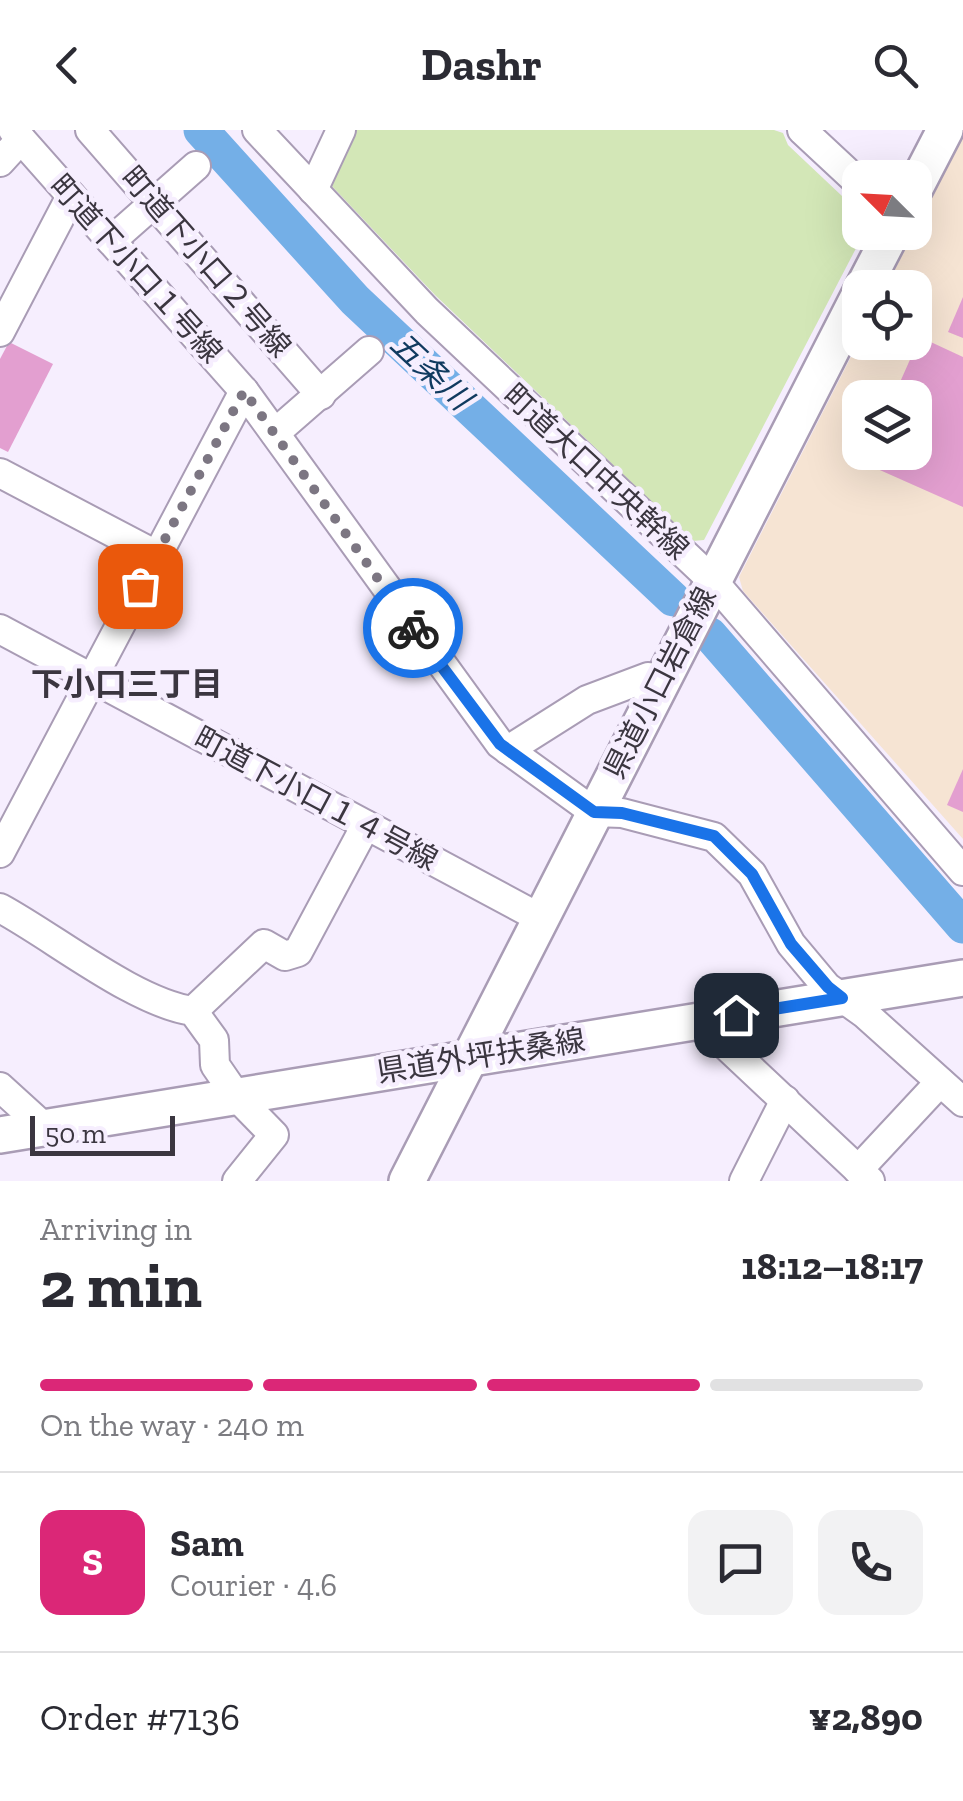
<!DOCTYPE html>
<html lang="en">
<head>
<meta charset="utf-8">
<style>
  :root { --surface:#fff; --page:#f2f2f3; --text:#2b2b33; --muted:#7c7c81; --line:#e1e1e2; --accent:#db2777 }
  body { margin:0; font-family:"Zilla Slab","Noto Sans JP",serif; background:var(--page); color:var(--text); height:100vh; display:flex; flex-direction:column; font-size:38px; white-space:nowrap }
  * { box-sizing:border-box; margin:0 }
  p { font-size:32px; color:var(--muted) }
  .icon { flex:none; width:55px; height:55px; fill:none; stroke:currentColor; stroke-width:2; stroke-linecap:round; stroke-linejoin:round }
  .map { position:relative; height:1051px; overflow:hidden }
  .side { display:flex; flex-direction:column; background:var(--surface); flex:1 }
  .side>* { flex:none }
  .needle { width:65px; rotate:294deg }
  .buttons { position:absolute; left:842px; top:30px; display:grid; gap:20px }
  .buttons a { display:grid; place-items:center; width:90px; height:90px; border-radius:20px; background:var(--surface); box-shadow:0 10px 40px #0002; font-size:50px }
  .scale { position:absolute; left:30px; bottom:25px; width:145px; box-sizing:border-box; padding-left:10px; border:5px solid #3b3640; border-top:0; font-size:28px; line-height:35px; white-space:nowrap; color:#3b3640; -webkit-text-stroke:8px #f6eefe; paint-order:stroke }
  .pin { position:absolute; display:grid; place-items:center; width:85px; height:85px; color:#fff; margin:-42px; border-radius:20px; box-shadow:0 5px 15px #0006 }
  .courier { position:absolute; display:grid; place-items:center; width:100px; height:100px; margin:-50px; border:8px solid #1a73e8; border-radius:50%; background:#fff; color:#222; box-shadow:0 2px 12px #0007 }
  .head em { font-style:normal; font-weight:700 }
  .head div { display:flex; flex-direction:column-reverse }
  .head { display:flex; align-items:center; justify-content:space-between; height:170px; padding:0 40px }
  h1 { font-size:65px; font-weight:700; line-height:75px }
  .bar { display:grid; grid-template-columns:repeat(4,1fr); gap:15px 10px; align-content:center; height:120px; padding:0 40px }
  .bar i { height:12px; border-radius:8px; background:var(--line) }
  .bar .active { background:var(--accent) }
  .bar p { grid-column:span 4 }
  .line { display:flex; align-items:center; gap:25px; padding:0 40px; border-top:2px solid var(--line) }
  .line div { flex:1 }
  .round { display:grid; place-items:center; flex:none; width:105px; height:105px; border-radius:20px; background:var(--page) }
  header { display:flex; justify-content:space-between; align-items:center; height:130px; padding:0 40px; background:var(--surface); font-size:45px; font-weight:700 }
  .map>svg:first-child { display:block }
  .industrial { fill:#f6e4d3; fill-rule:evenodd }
  .green { fill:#d3e7b7 }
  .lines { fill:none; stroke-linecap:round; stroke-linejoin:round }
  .river { stroke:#74afe7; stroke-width:35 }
  .building { fill:#e39fd0 }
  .minor-casing { stroke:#a99cb5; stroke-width:32 }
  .major-casing { stroke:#a99cb5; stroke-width:40 }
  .minor { stroke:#fff; stroke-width:28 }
  .major { stroke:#fff; stroke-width:35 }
  .done { stroke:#7c7682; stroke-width:10; stroke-dasharray:0 18 }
  .route { stroke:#1a73e8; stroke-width:12 }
  .labels { text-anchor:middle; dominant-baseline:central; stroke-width:9; stroke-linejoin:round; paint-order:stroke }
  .street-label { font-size:30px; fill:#3b3640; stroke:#f6eefe }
  .water-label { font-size:32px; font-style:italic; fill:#103a5f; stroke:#f6eefe }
  .neighbourhood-label { font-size:32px; font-weight:bold; fill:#3b3640; stroke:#f6eefe }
</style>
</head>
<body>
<header><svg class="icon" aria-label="back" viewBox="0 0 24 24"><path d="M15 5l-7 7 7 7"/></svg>Dashr<svg class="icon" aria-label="search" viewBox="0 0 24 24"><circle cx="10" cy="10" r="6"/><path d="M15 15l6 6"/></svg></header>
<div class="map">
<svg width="963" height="1051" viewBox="0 0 963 1051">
  <rect width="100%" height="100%" fill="#f6eefe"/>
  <path class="industrial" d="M963,6V709L743,461L739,447L860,209V212H915V158L886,157ZM860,268H915V322H860Z"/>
  <path class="green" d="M352,0H774L783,3L788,15L860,83V102L864,103L704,410L693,411L435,165L328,52Z"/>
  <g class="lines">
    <g class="river">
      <path d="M201,0L355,170L673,469"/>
      <path d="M710,505L963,796"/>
    </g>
  </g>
  <g class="building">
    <path d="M963,167V208L948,202Z"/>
    <path d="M920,207L963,227V377L864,333L869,322H915V268H893Z"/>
    <path d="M9,212L53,234L8,322L0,318V229Z"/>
    <path d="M963,639V682L947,675Z"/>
  </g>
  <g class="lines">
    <defs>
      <g id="minor">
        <path d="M13,0L244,261L500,614L594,682L622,683L714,707L752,744L791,814L827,857L865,884L963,972"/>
        <path d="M90,0L321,265"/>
        <path d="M257,0L427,181L712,450L963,741"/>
        <path d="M802,0L860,54"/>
        <path d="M0,32L21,9"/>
        <path d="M313,60L341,0"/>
        <path d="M111,111L196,36"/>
        <path d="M0,202L71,66"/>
        <path d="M275,303L369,221"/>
        <path d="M0,343L156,425"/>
        <path d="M0,499L540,788"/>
        <path d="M508,620L587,570L648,547L660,552"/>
        <path d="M0,723L244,261"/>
        <path d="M0,778C54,807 135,873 193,881L214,910L215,935L237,967L274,1005L237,1051"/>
        <path d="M193,881L264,814L285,826L298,822L366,695"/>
        <path d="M700,891L870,1051"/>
        <path d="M0,957L44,997"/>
        <path d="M858,1040L940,952"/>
        <path d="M744,1051L785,970"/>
      </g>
      <g id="major">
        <path d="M915,58L945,0"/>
        <path d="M863,158L892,102"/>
        <path d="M0,1005L963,848"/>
        <path d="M407,1051L860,164"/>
      </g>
    </defs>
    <use href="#minor" class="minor-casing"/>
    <use href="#major" class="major-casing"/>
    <use href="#minor" class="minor"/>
    <use href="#major" class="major"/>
  </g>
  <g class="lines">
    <path class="done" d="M140,456L244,261L413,498"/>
    <path class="route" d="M413,498L500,614L594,682L622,683L714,706L752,744L791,814L828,857L842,868L736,885"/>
  </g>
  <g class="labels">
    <g class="street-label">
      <text transform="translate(206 132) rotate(49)">町道下小口２号線</text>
      <text transform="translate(136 139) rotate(48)">町道下小口１号線</text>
      <text transform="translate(596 342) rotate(43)">町道大口中央幹線</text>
      <text transform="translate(660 553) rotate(-63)">県道小口岩倉線</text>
      <text transform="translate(316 669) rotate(28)">町道下小口１４号線</text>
      <text transform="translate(481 926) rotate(-9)">県道外坪扶桑線</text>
    </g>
    <g class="water-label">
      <text transform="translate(431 241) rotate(43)">五条川</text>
    </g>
    <g class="neighbourhood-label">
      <text x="127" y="554">下小口三丁目</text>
    </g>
  </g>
</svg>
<div class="buttons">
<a><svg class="needle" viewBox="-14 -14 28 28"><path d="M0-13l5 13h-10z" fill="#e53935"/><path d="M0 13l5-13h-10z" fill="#7c7c81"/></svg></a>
<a><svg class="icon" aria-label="locate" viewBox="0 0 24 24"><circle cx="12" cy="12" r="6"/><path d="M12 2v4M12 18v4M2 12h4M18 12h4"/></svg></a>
<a><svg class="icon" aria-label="layers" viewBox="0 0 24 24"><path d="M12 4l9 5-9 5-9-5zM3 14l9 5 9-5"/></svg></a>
</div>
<div class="scale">50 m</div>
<div class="pin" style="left:140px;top:456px;background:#ea580c"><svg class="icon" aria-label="bag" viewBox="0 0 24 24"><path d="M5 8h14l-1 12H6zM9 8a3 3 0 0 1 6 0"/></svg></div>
<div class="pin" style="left:736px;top:885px;background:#1f2937"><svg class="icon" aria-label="home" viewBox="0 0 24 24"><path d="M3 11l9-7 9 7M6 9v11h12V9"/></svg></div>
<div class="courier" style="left:413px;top:498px"><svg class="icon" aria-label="bike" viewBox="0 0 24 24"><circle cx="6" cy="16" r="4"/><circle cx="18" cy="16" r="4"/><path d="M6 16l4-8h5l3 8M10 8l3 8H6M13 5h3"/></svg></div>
</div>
<section class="side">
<div class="head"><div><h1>2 min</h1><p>Arriving in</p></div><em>18:12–18:17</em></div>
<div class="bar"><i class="active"></i><i class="active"></i><i class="active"></i><i></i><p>On the way · 240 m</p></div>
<div class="line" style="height:180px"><b class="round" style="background:var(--accent);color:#fff">S</b><div><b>Sam</b><p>Courier · 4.6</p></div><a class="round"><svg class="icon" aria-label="chat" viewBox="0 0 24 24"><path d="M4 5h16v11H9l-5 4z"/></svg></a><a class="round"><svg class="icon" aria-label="phone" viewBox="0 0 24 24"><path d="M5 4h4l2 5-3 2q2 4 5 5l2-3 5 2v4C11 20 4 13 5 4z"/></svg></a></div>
<div class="line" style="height:130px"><div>Order #7136</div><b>¥2,890</b></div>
</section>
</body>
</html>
